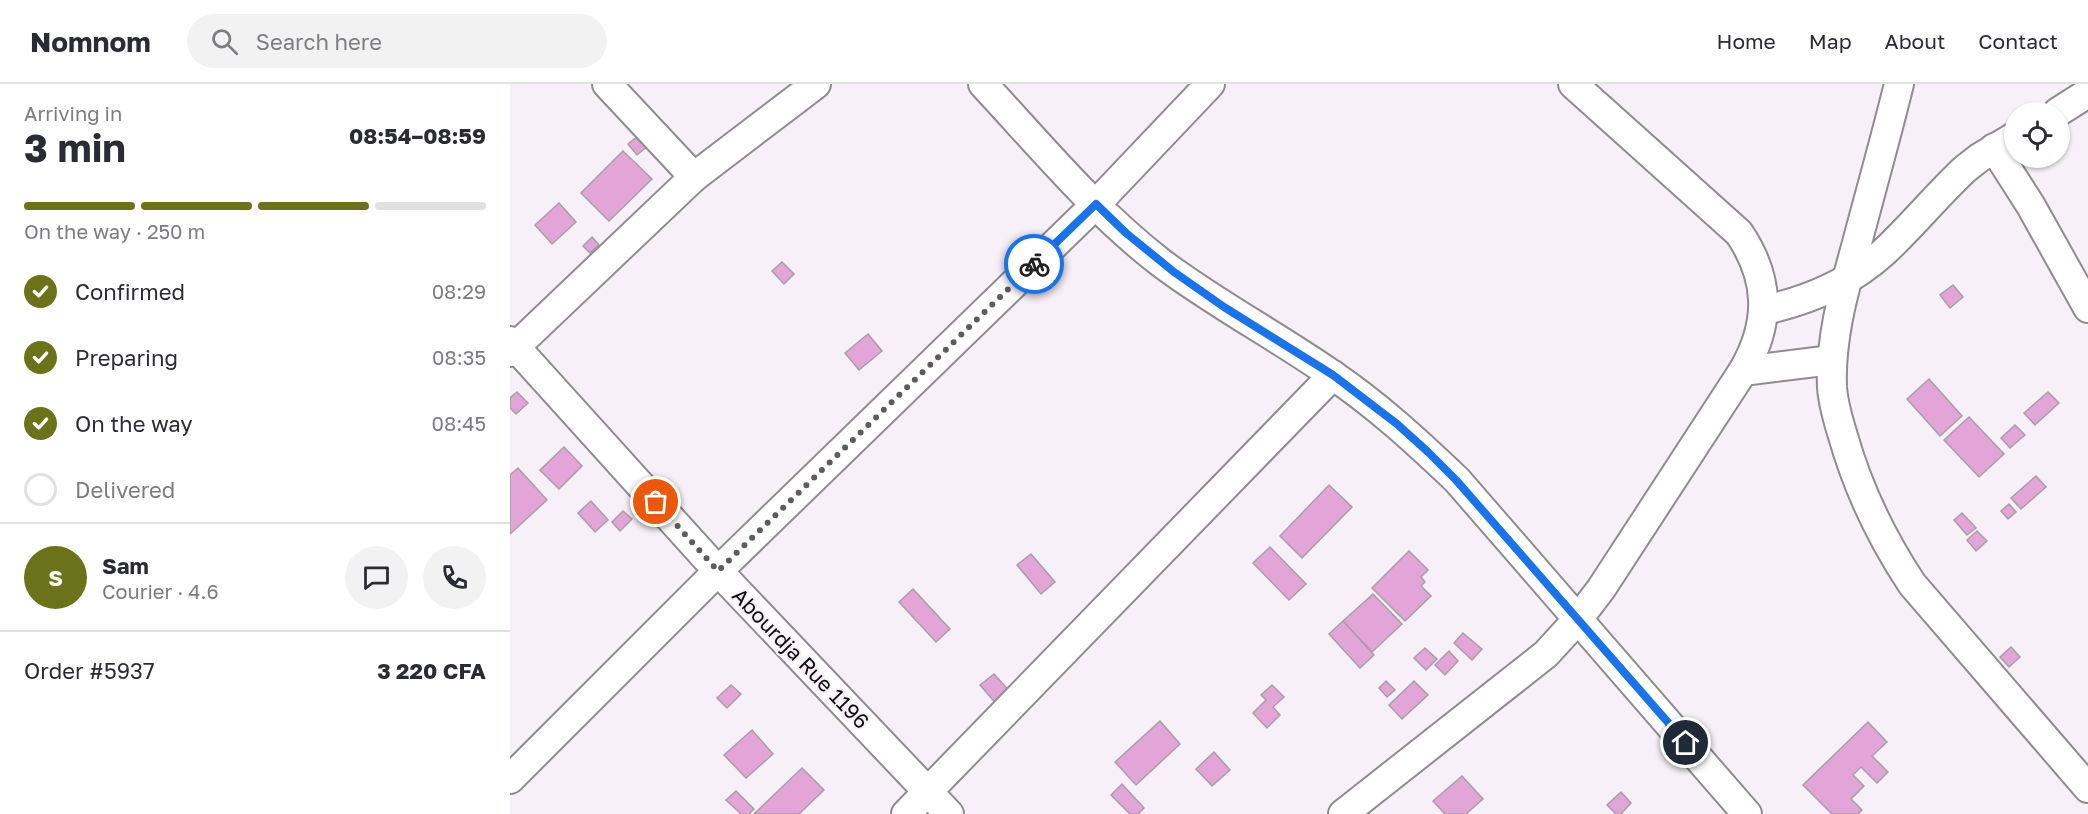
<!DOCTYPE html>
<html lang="en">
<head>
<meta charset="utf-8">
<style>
  :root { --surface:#fff; --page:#f2f2f3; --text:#2b2b33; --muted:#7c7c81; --line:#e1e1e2; --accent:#6c7219 }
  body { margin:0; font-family:"Golos Text",sans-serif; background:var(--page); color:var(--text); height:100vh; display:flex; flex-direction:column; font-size:22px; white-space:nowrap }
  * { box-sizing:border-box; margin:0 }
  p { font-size:20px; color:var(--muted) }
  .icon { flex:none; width:33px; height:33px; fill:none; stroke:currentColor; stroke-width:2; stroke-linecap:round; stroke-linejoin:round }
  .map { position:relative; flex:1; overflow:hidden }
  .details { display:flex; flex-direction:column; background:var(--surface); width:510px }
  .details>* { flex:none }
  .fabs { position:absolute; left:1494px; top:18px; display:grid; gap:12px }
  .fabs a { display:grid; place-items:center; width:66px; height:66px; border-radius:50%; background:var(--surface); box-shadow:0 2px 4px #0004; font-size:30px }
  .pin { position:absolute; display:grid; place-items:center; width:51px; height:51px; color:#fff; margin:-26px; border:3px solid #fff; border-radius:50%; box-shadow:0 2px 6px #0007 }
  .courier { position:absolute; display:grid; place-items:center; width:60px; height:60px; margin:-30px; border:4px solid #1a73e8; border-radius:50%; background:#fff; color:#222; box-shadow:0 2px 8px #0007 }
  .head em { font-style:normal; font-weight:700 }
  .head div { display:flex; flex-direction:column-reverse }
  .head { display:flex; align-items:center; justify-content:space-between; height:102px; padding:0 24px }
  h1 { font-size:39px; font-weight:700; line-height:45px }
  .bar { display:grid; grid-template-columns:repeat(4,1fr); gap:9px 6px; align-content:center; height:72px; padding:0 24px }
  .bar i { height:8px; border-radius:4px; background:var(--line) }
  .bar .current { background:var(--accent) }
  .bar p { grid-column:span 4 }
  .line { display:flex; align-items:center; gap:15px; padding:0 24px; border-top:2px solid var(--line) }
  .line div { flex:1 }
  .round { display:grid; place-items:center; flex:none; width:63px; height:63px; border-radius:32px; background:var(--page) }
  ol { padding:0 24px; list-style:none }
  li { display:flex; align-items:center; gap:18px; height:66px }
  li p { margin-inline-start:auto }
  li .icon { padding:6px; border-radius:50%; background:var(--accent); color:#fff; stroke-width:4 }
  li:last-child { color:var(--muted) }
  li i { width:33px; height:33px; border:3px solid var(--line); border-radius:50% }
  header { display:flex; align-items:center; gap:36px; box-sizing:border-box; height:84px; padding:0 30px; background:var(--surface); border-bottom:2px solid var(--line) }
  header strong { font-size:28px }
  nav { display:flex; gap:33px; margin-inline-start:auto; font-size:21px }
  .search { width:420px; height:54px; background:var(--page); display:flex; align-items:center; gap:15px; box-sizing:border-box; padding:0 21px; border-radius:33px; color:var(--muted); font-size:22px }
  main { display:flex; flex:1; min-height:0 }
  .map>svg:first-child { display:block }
  .building { fill:#e3a4d8; stroke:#a79fa5; stroke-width:1.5 }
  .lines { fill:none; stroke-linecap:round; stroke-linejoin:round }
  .street-casing { stroke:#918a91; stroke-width:32 }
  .street { stroke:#fff; stroke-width:28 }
  .done { stroke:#5f5a60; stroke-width:6; stroke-dasharray:0 10.8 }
  .route { stroke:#1a73e8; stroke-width:8 }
  .labels { text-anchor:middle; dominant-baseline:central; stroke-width:4.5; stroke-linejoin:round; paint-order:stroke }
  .street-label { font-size:21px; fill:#0d0a0d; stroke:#f8f0f9 }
</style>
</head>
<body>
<header>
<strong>Nomnom</strong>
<div class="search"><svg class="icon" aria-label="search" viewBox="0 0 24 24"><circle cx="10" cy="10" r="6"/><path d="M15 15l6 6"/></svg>Search here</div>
<nav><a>Home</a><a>Map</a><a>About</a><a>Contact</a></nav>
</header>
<main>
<section class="details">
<div class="head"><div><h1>3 min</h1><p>Arriving in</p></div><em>08:54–08:59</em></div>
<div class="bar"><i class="current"></i><i class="current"></i><i class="current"></i><i></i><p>On the way · 250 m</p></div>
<ol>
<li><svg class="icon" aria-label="check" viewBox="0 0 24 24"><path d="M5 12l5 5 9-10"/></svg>Confirmed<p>08:29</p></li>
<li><svg class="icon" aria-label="check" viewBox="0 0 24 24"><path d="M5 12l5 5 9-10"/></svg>Preparing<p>08:35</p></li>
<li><svg class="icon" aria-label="check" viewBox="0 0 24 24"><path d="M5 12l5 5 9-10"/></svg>On the way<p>08:45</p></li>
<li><i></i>Delivered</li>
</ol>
<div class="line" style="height:108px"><b class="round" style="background:var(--accent);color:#fff">S</b><div><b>Sam</b><p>Courier · 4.6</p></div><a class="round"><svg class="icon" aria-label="chat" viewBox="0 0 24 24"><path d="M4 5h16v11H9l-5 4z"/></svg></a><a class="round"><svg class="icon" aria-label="phone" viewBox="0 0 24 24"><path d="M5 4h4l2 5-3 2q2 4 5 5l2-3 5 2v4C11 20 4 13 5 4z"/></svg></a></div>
<div class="line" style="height:78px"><div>Order #5937</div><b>3 220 CFA</b></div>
</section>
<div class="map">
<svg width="1578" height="730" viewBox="0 0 1578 730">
  <rect width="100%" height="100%" fill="#f8f0f9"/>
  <g class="building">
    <path d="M130,50L139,61L127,71L118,60Z"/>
    <path d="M113,67L142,95L99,137L71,109Z"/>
    <path d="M49,119L66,138L42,160L25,141Z"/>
    <path d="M82,153L89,161L80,169L73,162Z"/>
    <path d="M272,178L284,190L274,200L262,187Z"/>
    <path d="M1443,201L1453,213L1440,224L1430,211Z"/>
    <path d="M358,250L372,267L349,286L335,269Z"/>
    <path d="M1419,295L1452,332L1430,352L1397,315Z"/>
    <path d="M7,308L18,319L6,330L0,324V314Z"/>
    <path d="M1538,308L1549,319L1525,341L1514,329Z"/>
    <path d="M1459,333L1494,370L1469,393L1434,356Z"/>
    <path d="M1505,341L1515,351L1500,364L1491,354Z"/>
    <path d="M54,363L72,382L49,405L30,386Z"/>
    <path d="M8,384L37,416L0,450V391Z"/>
    <path d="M1526,392L1536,403L1511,425L1501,414Z"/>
    <path d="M819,401L842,423L792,474L770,452Z"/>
    <path d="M81,417L98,436L85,448L68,429Z"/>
    <path d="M1499,420L1506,428L1498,435L1491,427Z"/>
    <path d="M113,427L122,435L110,447L102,438Z"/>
    <path d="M1452,429L1466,444L1457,451L1444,436Z"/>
    <path d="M1467,447L1477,457L1466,467L1457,456Z"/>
    <path d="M760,463L796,500L779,516L743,479Z"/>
    <path d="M899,467L918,486L911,493L915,498L911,502L921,512L895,537L862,504Z"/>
    <path d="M521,470L545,498L531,510L507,481Z"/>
    <path d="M403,505L440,545L426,558L389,518Z"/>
    <path d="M863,510L892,540L862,568L833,537Z"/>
    <path d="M833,537L864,571L850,584L819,550Z"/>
    <path d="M953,549L972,565L962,576L944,559Z"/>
    <path d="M1501,563L1510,573L1499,583L1490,573Z"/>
    <path d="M915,564L927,575L916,586L904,574Z"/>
    <path d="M939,567L948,577L935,591L925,581Z"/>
    <path d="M484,590L503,611L489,623L470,601Z"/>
    <path d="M876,597L885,606L877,613L869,604Z"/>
    <path d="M904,597L918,611L892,635L879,621Z"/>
    <path d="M221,601L231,610L217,624L207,614Z"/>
    <path d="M762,601L774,613L763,623L770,631L757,644L743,629L756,616L751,611Z"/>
    <path d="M650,637L670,660L626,701L605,678Z"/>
    <path d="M1358,638L1377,658L1362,672L1378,688L1367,699L1351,683L1343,691L1354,702L1341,715L1352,726L1348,730H1322L1293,701Z"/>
    <path d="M242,646L263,670L236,694L214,671Z"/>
    <path d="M704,668L720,686L702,702L686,685Z"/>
    <path d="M292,684L314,706L289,730H244Z"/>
    <path d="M952,692L973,715L956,730H935L923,717Z"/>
    <path d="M612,700L634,724L628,730H620L601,711Z"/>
    <path d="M226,707L244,725L239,730H231L216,716Z"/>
    <path d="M1111,708L1121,719L1111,730H1106L1097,721Z"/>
  </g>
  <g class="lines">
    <defs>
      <g id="street">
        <path d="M97,0L184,93"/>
        <path d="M473,0C529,60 584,127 650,178C704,219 765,251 821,290C867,321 907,358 947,396L1237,730"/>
        <path d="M1389,0C1376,53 1361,106 1347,159C1334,206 1320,254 1322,303C1323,318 1328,336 1333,352C1348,405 1371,453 1402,500L1578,704"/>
        <path d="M1548,28L1578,9"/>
        <path d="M1484,64L1521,122L1578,224"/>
        <path d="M1254,226C1297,217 1340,199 1374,168C1402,142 1427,111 1455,85L1469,74L1504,53"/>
        <path d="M0,257L208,487L439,730"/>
        <path d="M0,268L184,93L306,0"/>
        <path d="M1233,287L1322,276"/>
        <path d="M0,695L208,487L586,120L700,0"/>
        <path d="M396,730L823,291"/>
        <path d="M833,730L1036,570L1068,535L1091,505L1233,287C1261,239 1260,195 1229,149L1063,0"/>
      </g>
    </defs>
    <use href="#street" class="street-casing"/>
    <use href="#street" class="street"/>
  </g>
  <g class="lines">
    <path class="done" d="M146,418L208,487L524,180"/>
    <path class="route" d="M524,180L586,120L616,149L664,188L714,223L823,291L887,340L918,368L946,396L1176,659"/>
  </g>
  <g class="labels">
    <g class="street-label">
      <text transform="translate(291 574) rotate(46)">Abourdja Rue 1196</text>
    </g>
  </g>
</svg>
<div class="fabs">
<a><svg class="icon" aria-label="locate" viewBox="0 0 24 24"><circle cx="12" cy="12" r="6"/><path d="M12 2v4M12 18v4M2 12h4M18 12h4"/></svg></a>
</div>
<div class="pin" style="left:146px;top:418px;background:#ea580c"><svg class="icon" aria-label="bag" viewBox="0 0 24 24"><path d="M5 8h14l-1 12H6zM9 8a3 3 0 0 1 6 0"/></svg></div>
<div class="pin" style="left:1176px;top:659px;background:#1f2937"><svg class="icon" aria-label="home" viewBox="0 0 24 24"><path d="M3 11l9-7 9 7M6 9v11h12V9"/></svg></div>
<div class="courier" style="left:524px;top:180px"><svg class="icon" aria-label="bike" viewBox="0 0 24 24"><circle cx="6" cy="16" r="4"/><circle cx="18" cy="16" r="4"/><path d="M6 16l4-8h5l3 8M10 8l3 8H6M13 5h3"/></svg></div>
</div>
</main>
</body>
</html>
